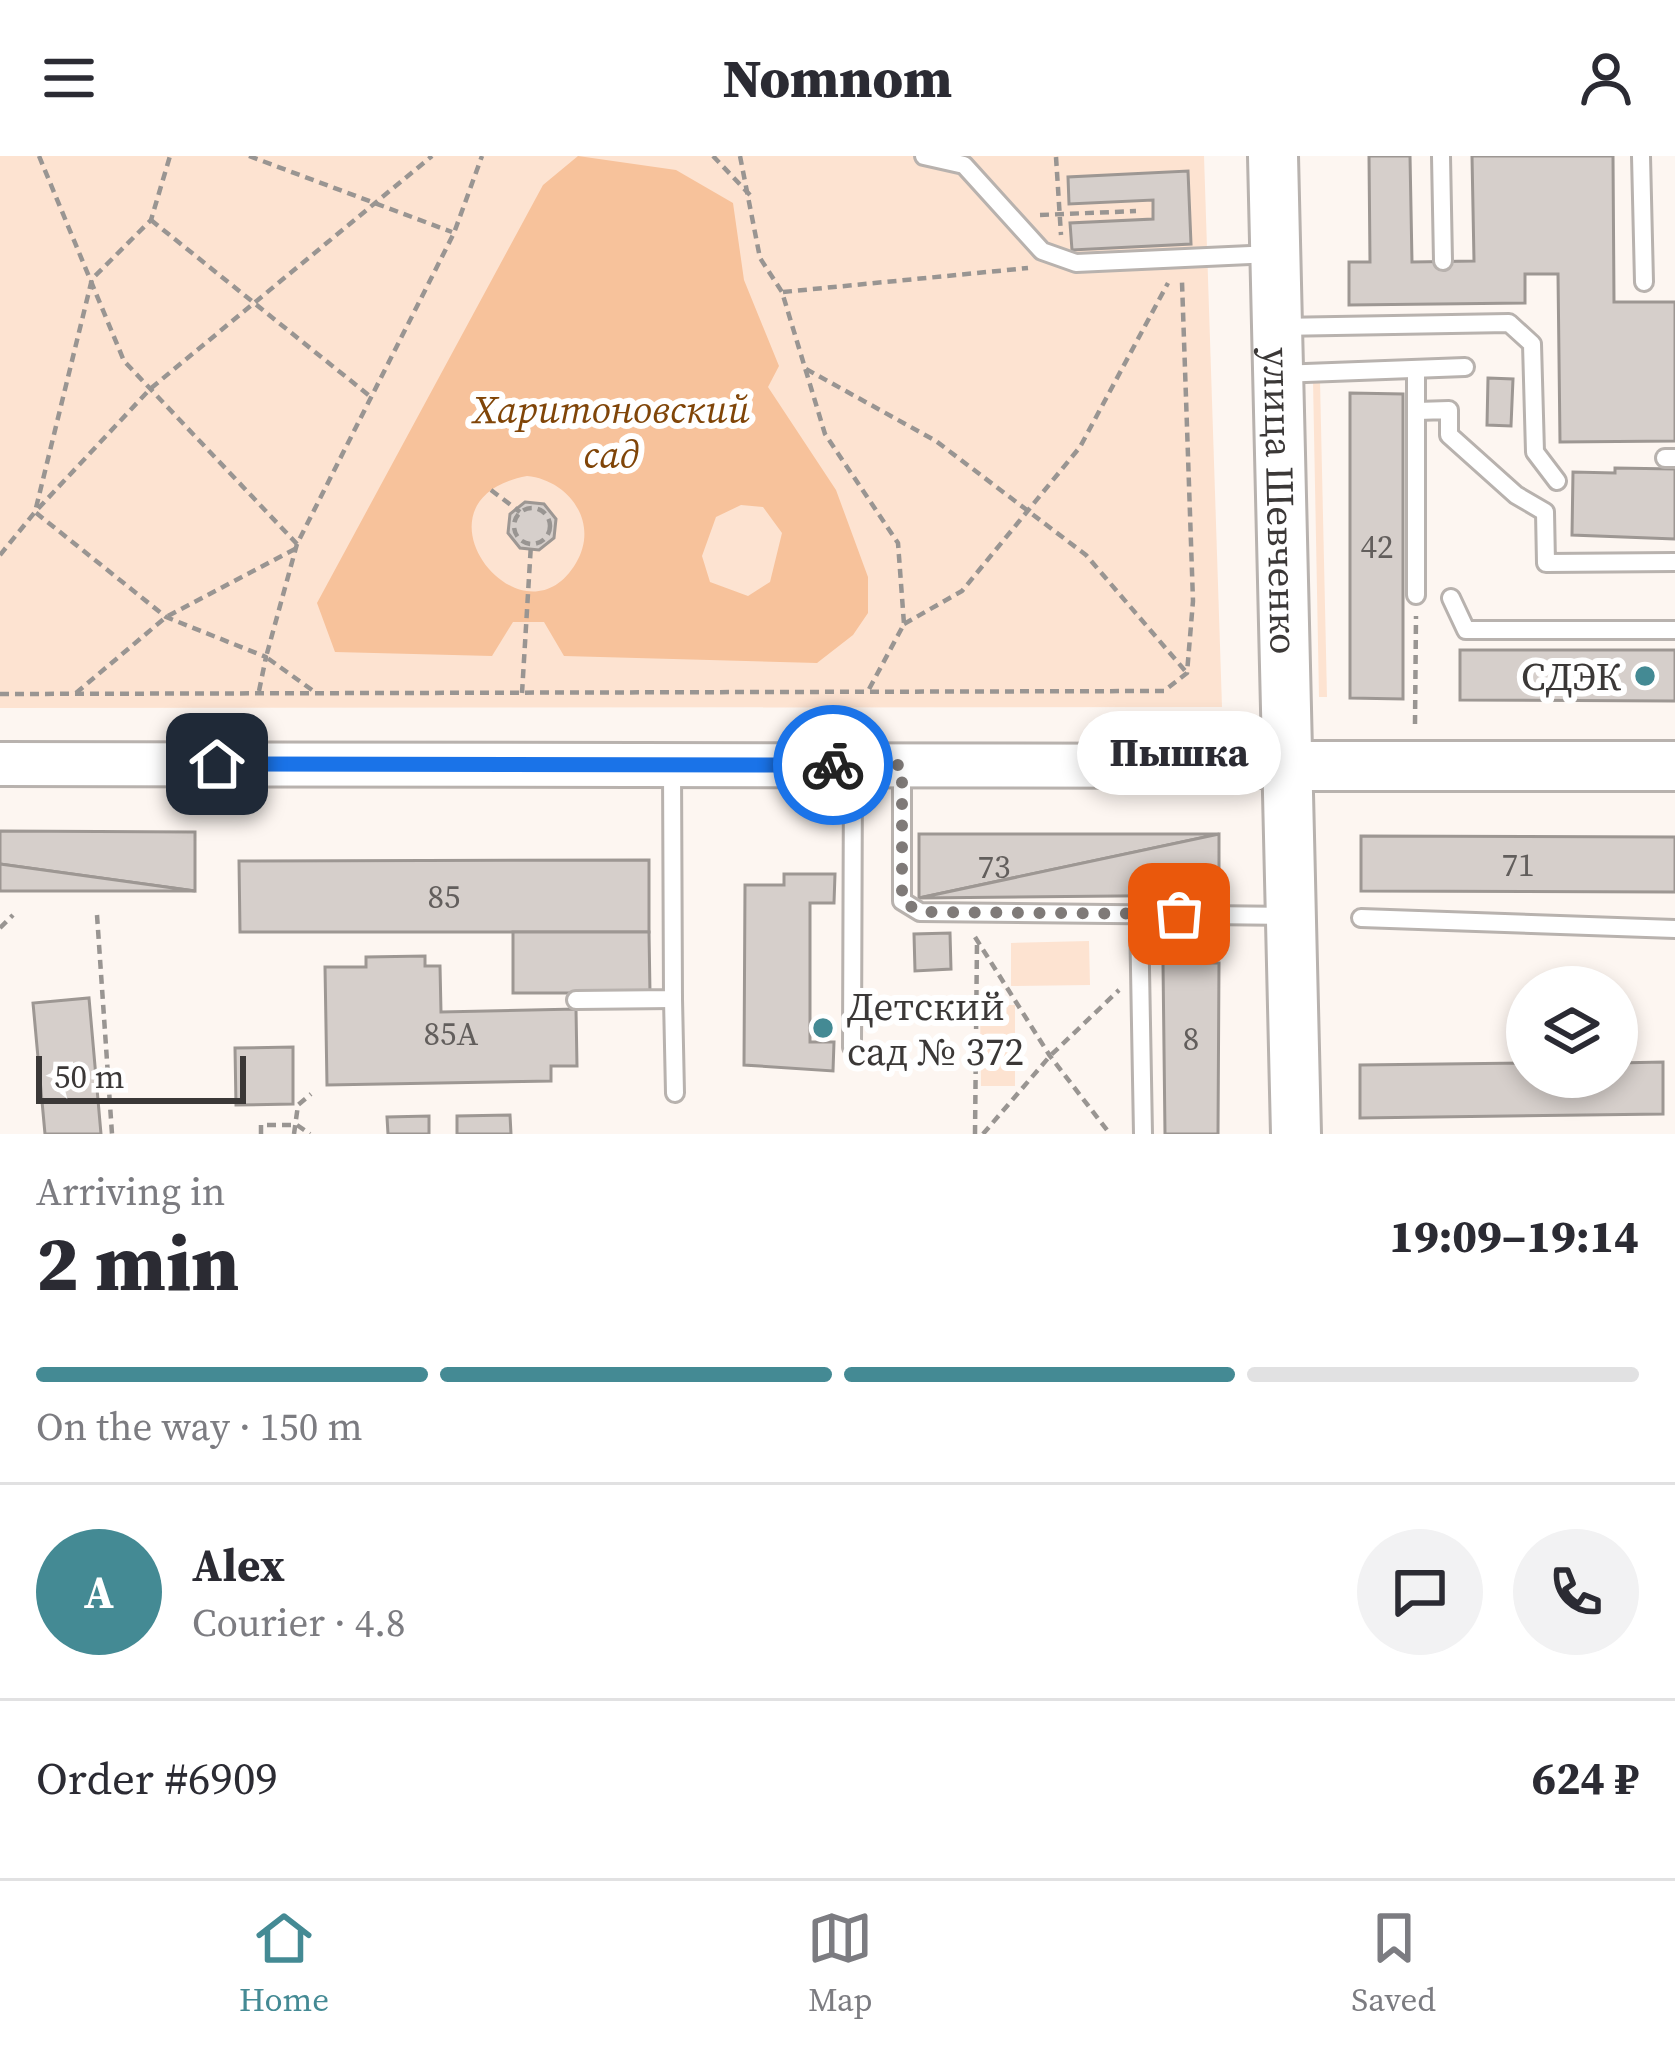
<!DOCTYPE html>
<html lang="en">
<head>
<meta charset="utf-8">
<style>
  :root { --surface:#fff; --page:#f2f2f3; --text:#2b2b33; --muted:#7c7c81; --line:#e1e1e2; --accent:#448a94 }
  body { margin:0; font-family:"Source Serif 4",serif; background:var(--page); color:var(--text); height:100vh; display:flex; flex-direction:column; font-size:45px; white-space:nowrap }
  * { box-sizing:border-box; margin:0 }
  p { font-size:39px; color:var(--muted) }
  .icon { flex:none; width:66px; height:66px; fill:none; stroke:currentColor; stroke-width:2; stroke-linecap:round; stroke-linejoin:round }
  .map { position:relative; height:978px; overflow:hidden }
  .panel { display:flex; flex-direction:column; background:var(--surface); flex:1 }
  .panel>* { flex:none }
  .fabs { position:absolute; left:1506px; top:810px; display:grid; gap:24px }
  .fabs a { display:grid; place-items:center; width:132px; height:132px; border-radius:50%; background:var(--surface); box-shadow:0 6px 18px #0003; font-size:60px }
  .scale { position:absolute; left:36px; bottom:30px; width:210px; box-sizing:border-box; padding-left:12px; border:6px solid #3b3837; border-top:0; font-size:33px; line-height:42px; white-space:nowrap; color:#3b3837; -webkit-text-stroke:9px #fff; paint-order:stroke }
  .pin { position:absolute; display:grid; place-items:center; width:102px; height:102px; color:#fff; margin:-51px; border-radius:24px; box-shadow:0 6px 18px #0006 }
  .courier { position:absolute; display:grid; place-items:center; width:120px; height:120px; margin:-60px; border:9px solid #1a73e8; border-radius:50%; background:#fff; color:#222; box-shadow:0 3px 15px #0007 }
  .bubble { position:absolute; height:84px; border-radius:42px; background:var(--surface); box-shadow:0 6px 18px #0003; font-size:39px; font-weight:800; line-height:84px; text-align:center }
  .headline em { font-style:normal; font-weight:800 }
  .headline div { display:flex; flex-direction:column-reverse }
  .headline { display:flex; align-items:center; justify-content:space-between; height:204px; padding:0 36px }
  h1 { font-size:78px; font-weight:800; line-height:90px }
  .bar { display:grid; grid-template-columns:repeat(4,1fr); gap:18px 12px; align-content:center; height:144px; padding:0 36px }
  .bar i { height:15px; border-radius:9px; background:var(--line) }
  .bar .active { background:var(--accent) }
  .bar p { grid-column:span 4 }
  .line { display:flex; align-items:center; gap:30px; padding:0 36px; border-top:3px solid var(--line) }
  .line div { flex:1 }
  .round { display:grid; place-items:center; flex:none; width:126px; height:126px; border-radius:63px; background:var(--page) }
  header { display:flex; justify-content:space-between; align-items:center; height:156px; padding:0 36px; background:var(--surface); font-size:54px; font-weight:800 }
  .tab-bar { display:flex; justify-content:space-around; align-items:center; height:168px; border-top:3px solid var(--line); background:var(--surface); font-size:33px; color:var(--muted) }
  .tab-bar a { display:grid; justify-items:center; gap:6px }
  .tab-bar .active { color:var(--accent) }
  .map>svg:first-child { display:block }
  .green { fill:#fde3d1 }
  .water { fill:#f7c29b; fill-rule:evenodd }
  .building { fill:#d6cfcb; stroke:#9d9793; stroke-width:3 }
  .lines { fill:none; stroke-linecap:round; stroke-linejoin:round }
  .service-casing { stroke:#b8b2ae; stroke-width:22 }
  .tertiary-casing { stroke:#b8b2ae; stroke-width:48 }
  .secondary-casing { stroke:#b8b2ae; stroke-width:54 }
  .path { stroke:#999592; stroke-width:4.5; stroke-dasharray:9 6; stroke-linecap:butt }
  .service { stroke:#fff; stroke-width:16 }
  .tertiary { stroke:#fff; stroke-width:42 }
  .secondary { stroke:#fff; stroke-width:48 }
  .done { stroke:#7f7a78; stroke-width:12; stroke-dasharray:0 21.6 }
  .route { stroke:#1a73e8; stroke-width:15 }
  .poi-dot { fill:#448a94; stroke:#fff; stroke-width:4.5 }
  .labels { text-anchor:middle; dominant-baseline:central; stroke-width:12; stroke-linejoin:round; paint-order:stroke }
  .number-label { font-size:33px; fill:#625e5c }
  .park-label { font-size:39px; font-style:italic; fill:#804508; stroke:#fff }
  .street-label { font-size:39px; fill:#3b3837; stroke:#fff }
  .poi-label { font-size:39px; fill:#3b3837; stroke:#fff; text-anchor:end }
</style>
</head>
<body>
<header><svg class="icon" aria-label="menu" viewBox="0 0 24 24"><path d="M4 6h16M4 12h16M4 18h16"/></svg>Nomnom<svg class="icon" aria-label="person" viewBox="0 0 24 24"><circle cx="12" cy="8" r="4"/><path d="M4 21q1-7 8-7t8 7"/></svg></header>
<div class="map">
<svg width="1675" height="978" viewBox="0 0 1675 978">
  <rect width="100%" height="100%" fill="#fdf6f1"/>
  <g class="green">
    <path d="M0,0H1204L1222,551L0,552Z"/>
    <path d="M1313,224H1320L1327,541H1319Z"/>
    <path d="M1089,785L1090,829L1011,830V787Z"/>
    <path d="M980,849H1015V930H981Z"/>
  </g>
  <path class="water" d="M578,0L676,14L733,47L744,124L779,210L768,231L836,334L868,421V457L853,479L817,507L564,500L544,466H513L492,500L335,496L317,447L543,29ZM527,320C569,324 600,367 576,407C522,498 401,344 527,320ZM741,349L763,351L782,377L770,426L748,440L710,426L702,400L716,361Z"/>
  <g class="building">
    <path d="M1369,0H1410L1412,106L1474,105L1472,0H1613L1614,146H1675V285L1560,286L1558,118H1525V147L1349,149V106H1370Z"/>
    <path d="M1188,15L1191,88L1072,94L1070,67L1153,63V44L1069,48L1068,21Z"/>
    <path d="M1488,222L1513,223L1511,270L1487,269Z"/>
    <path d="M1350,237L1403,238V543L1350,542Z"/>
    <path d="M1615,312L1675,313V383L1572,379L1573,316L1615,317Z"/>
    <path d="M525,346L544,348L556,363L554,382L539,394L520,392L508,377L510,358Z"/>
    <path d="M1460,494H1675V545L1460,544Z"/>
    <path d="M0,675L195,676V735L0,708Z"/>
    <path d="M919,678H1219L919,742Z"/>
    <path d="M1219,678V739L919,742Z"/>
    <path d="M1361,680L1675,681V736L1361,735Z"/>
    <path d="M649,704V776H240L239,705Z"/>
    <path d="M0,708L195,735H0Z"/>
    <path d="M784,718H835L834,747H810V886H834L833,915L744,909L745,729H784Z"/>
    <path d="M513,776H649L650,837H513Z"/>
    <path d="M950,777L951,813L915,815L914,778Z"/>
    <path d="M425,800V810H440L441,856L576,853L577,910H551V925L327,929L325,811H366V801Z"/>
    <path d="M1163,807H1219L1218,978H1165Z"/>
    <path d="M89,842L101,978H45L33,847Z"/>
    <path d="M293,891V948L236,949L235,892Z"/>
    <path d="M1663,906V958L1360,962V909L1527,907V921H1617V907Z"/>
    <path d="M510,959L511,978H457V960Z"/>
    <path d="M429,960V978H388L387,961Z"/>
  </g>
  <g class="lines">
    <defs>
      <g id="service">
        <path d="M924,0L964,9L1042,95L1076,107L1274,98"/>
        <path d="M1441,0L1443,105"/>
        <path d="M1641,0L1644,126"/>
        <path d="M1278,171L1509,167L1532,188L1535,296L1557,325"/>
        <path d="M1416,213V439"/>
        <path d="M1279,218L1465,211"/>
        <path d="M1417,255L1449,254V279L1516,339L1545,356L1546,407L1675,406"/>
        <path d="M1665,302H1675"/>
        <path d="M1451,442L1466,474H1675"/>
        <path d="M902,609V745L920,756L1288,760"/>
        <path d="M1139,758L1143,978"/>
        <path d="M1361,762L1675,773"/>
        <path d="M673,843L675,937"/>
        <path d="M576,844L673,843L672,611"/>
        <path d="M852,891L853,610"/>
      </g>
      <path id="tertiary" d="M0,608L1287,610"/>
      <g id="secondary">
        <path id="s1" d="M1273,0L1296,978"/>
        <path d="M1287,610H1675"/>
      </g>
    </defs>
    <use href="#service" class="service-casing"/>
    <use href="#tertiary" class="tertiary-casing"/>
    <use href="#secondary" class="secondary-casing"/>
    <g class="path">
      <path d="M39,0L124,205L297,388"/>
      <path d="M249,0L452,76"/>
      <path d="M713,0L750,39"/>
      <path d="M740,0L760,102L782,136L825,278L898,387L904,468L868,535"/>
      <path d="M1056,1L1061,79"/>
      <path d="M1040,59L1136,55"/>
      <path d="M151,64L371,241"/>
      <path d="M783,136L1028,112"/>
      <path d="M806,213L936,285L1086,399L1187,517"/>
      <path d="M491,334L520,356"/>
      <circle cx="532" cy="370" r="18"/>
      <path d="M0,399L35,356L92,123L151,64L170,0"/>
      <path d="M904,468L962,435L1080,291L1168,127"/>
      <path d="M312,534L266,501L297,388L454,77L482,0"/>
      <path d="M259,535L266,501L166,461L35,356L150,233L432,0"/>
      <path d="M76,537L166,461L295,393"/>
      <path d="M522,537L531,388"/>
      <path d="M0,538L1164,535L1187,517L1193,445L1182,126"/>
      <path d="M1415,568L1416,460"/>
      <path d="M97,759L112,978"/>
      <path d="M0,772L13,759"/>
      <path d="M975,781L1050,900L1110,978"/>
      <path d="M261,978V969H297L310,978"/>
      <path d="M294,978L298,949L311,938"/>
      <path d="M975,978L977,786"/>
      <path d="M983,978L1050,900L1119,834"/>
    </g>
    <use href="#service" class="service"/>
    <use href="#tertiary" class="tertiary"/>
    <use href="#secondary" class="secondary"/>
  </g>
  <g class="lines">
    <path class="done" d="M833,609H902V745L920,756L1179,758"/>
    <path class="route" d="M217,608L833,609"/>
  </g>
  <g class="poi-dot">
    <circle cx="1645" cy="520" r="12"/>
    <circle cx="823" cy="872" r="12"/>
  </g>
  <g class="labels">
    <g class="number-label">
      <text x="1377" y="390">42</text>
      <text x="1518" y="708">71</text>
      <text x="994" y="710">73</text>
      <text x="444" y="740">85</text>
      <text x="451" y="877">85А</text>
      <text x="1191" y="882">8</text>
    </g>
    <g class="park-label">
      <text x="611" y="253">Харитоновский<tspan x="611" dy="45">сад</tspan></text>
    </g>
    <g class="street-label">
      <text stroke="none"><textPath href="#s1" startOffset="345">улица Шевченко</textPath></text>
    </g>
    <g class="poi-label">
      <text x="1621" y="520">СДЭК</text>
      <text x="847" y="850" text-anchor="start">Детский<tspan x="847" dy="45">сад № 372</tspan></text>
    </g>
  </g>
</svg>
<div class="fabs">
<a><svg class="icon" aria-label="layers" viewBox="0 0 24 24"><path d="M12 4l9 5-9 5-9-5zM3 14l9 5 9-5"/></svg></a>
</div>
<div class="scale">50 m</div>
<div class="pin" style="left:1179px;top:758px;background:#ea580c"><svg class="icon" aria-label="bag" viewBox="0 0 24 24"><path d="M5 8h14l-1 12H6zM9 8a3 3 0 0 1 6 0"/></svg></div>
<div class="pin" style="left:217px;top:608px;background:#1f2937"><svg class="icon" aria-label="home" viewBox="0 0 24 24"><path d="M3 11l9-7 9 7M6 9v11h12V9"/></svg></div>
<div class="courier" style="left:833px;top:609px"><svg class="icon" aria-label="bike" viewBox="0 0 24 24"><circle cx="6" cy="16" r="4"/><circle cx="18" cy="16" r="4"/><path d="M6 16l4-8h5l3 8M10 8l3 8H6M13 5h3"/></svg></div>
<div class="bubble" style="left:1077px;top:555px;width:204px">Пышка</div>
</div>
<section class="panel">
<div class="headline"><div><h1>2 min</h1><p>Arriving in</p></div><em>19:09–19:14</em></div>
<div class="bar"><i class="active"></i><i class="active"></i><i class="active"></i><i></i><p>On the way · 150 m</p></div>
<div class="line" style="height:216px"><b class="round" style="background:var(--accent);color:#fff">A</b><div><b>Alex</b><p>Courier · 4.8</p></div><a class="round"><svg class="icon" aria-label="chat" viewBox="0 0 24 24"><path d="M4 5h16v11H9l-5 4z"/></svg></a><a class="round"><svg class="icon" aria-label="phone" viewBox="0 0 24 24"><path d="M5 4h4l2 5-3 2q2 4 5 5l2-3 5 2v4C11 20 4 13 5 4z"/></svg></a></div>
<div class="line" style="height:156px"><div>Order #6909</div><b>624 ₽</b></div>
</section>
<nav class="tab-bar">
<a class="active"><svg class="icon" aria-label="home" viewBox="0 0 24 24"><path d="M3 11l9-7 9 7M6 9v11h12V9"/></svg>Home</a>
<a><svg class="icon" aria-label="map" viewBox="0 0 24 24"><path d="M3 6l6-2 6 2 6-2v14l-6 2-6-2-6 2zM9 4v14M15 6v14"/></svg>Map</a>
<a><svg class="icon" aria-label="saved" viewBox="0 0 24 24"><path d="M7 4h10v16l-5-4-5 4z"/></svg>Saved</a>
</nav>
</body>
</html>
